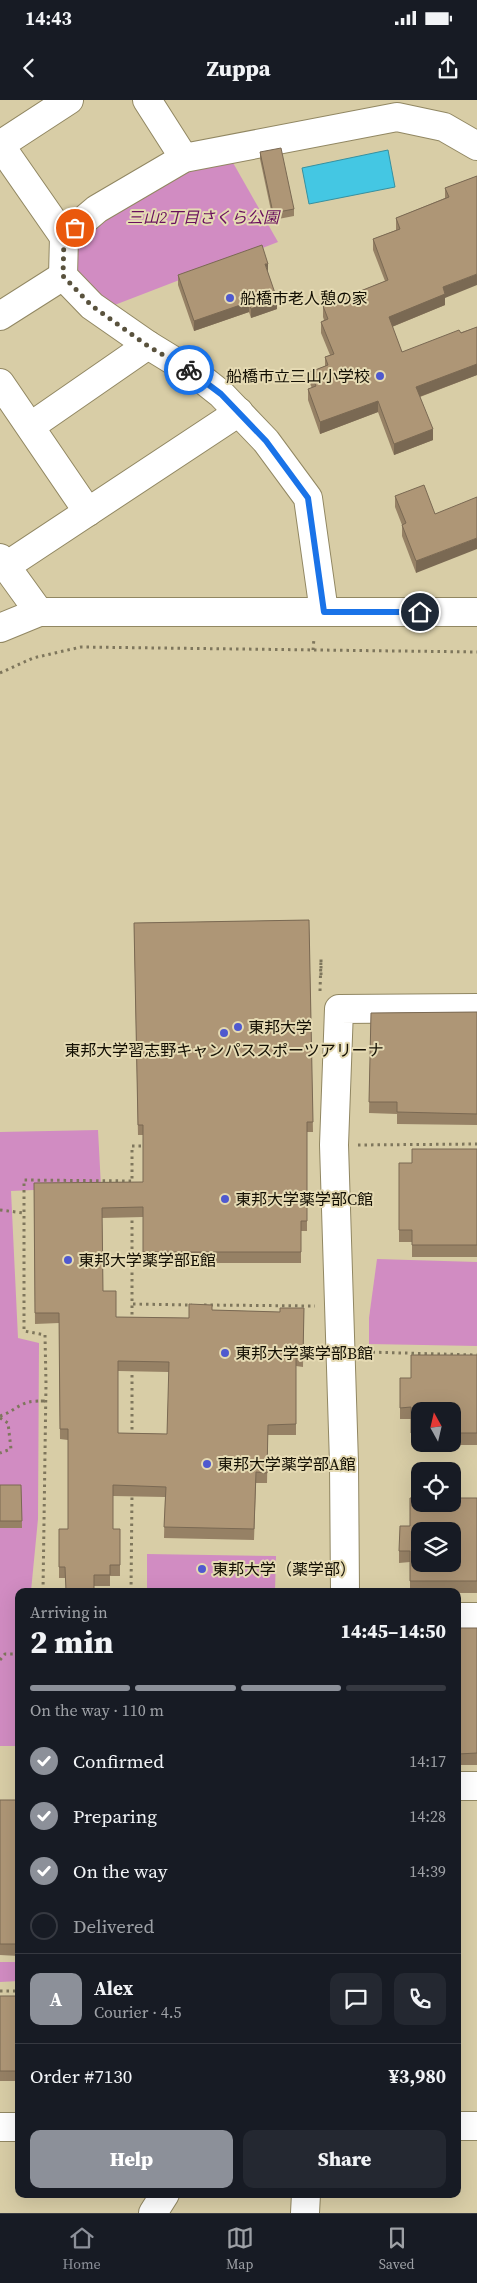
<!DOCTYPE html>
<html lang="en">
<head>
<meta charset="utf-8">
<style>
  :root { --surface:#171b24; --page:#242831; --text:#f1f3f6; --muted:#9ea1a6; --line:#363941; --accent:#8c9099 }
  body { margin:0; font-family:"Source Serif 4","Noto Sans JP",serif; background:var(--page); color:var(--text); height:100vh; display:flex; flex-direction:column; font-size:19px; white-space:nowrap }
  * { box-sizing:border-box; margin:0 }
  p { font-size:16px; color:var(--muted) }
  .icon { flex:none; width:28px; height:28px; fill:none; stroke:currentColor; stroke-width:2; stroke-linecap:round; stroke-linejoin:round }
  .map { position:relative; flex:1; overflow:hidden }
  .side { position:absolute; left:15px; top:1488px; width:446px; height:610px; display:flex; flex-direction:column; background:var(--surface); border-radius:10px; box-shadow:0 5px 20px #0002 }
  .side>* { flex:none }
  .needle { width:32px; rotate:352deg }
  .controls { position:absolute; left:411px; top:1302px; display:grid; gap:10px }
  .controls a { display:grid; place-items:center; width:50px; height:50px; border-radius:10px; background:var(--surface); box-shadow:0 5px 20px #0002; font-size:25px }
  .pin { position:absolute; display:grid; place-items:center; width:42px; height:42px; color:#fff; margin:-21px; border:2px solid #fff; border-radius:50%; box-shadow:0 1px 5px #0007 }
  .courier { position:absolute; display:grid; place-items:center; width:50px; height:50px; margin:-25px; border:4px solid #1a73e8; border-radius:50%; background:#fff; color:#222; box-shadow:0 1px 6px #0007 }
  .headline em { font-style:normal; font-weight:800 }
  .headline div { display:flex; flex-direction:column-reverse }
  .headline { display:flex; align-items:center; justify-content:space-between; height:85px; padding:0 15px }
  h1 { font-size:32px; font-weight:800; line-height:38px }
  .bar { display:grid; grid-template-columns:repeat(4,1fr); gap:8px 5px; align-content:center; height:60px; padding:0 15px }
  .bar i { height:6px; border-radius:4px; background:var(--line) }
  .bar .current { background:var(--accent) }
  .bar p { grid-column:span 4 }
  .line { display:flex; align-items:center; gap:12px; padding:0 15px; border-top:1px solid var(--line) }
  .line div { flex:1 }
  .round { display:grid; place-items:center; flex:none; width:52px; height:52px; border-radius:10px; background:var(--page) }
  ol { padding:0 15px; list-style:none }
  li { display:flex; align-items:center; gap:15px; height:55px }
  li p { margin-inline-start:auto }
  li .icon { padding:5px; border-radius:50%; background:var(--accent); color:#fff; stroke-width:4 }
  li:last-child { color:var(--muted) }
  li i { width:28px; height:28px; border:2px solid var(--line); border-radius:50% }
  .action { display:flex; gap:10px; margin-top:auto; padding:10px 15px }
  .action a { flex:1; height:58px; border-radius:10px; background:var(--accent); color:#fff; font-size:20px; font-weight:800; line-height:58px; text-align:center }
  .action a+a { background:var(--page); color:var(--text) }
  .status { display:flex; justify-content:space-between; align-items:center; height:35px; padding:0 25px; background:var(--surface); direction:ltr }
  .status svg { height:14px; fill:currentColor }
  header { display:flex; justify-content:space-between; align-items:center; height:65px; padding:0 15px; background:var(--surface); font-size:22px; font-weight:800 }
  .tab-bar { display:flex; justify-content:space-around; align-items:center; height:70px; border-top:1px solid var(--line); background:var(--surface); font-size:14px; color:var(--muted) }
  .tab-bar a { display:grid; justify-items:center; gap:2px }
  .tab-bar .current { color:var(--accent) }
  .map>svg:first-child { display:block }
  .green { fill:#d18cc2 }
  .water { fill:#44c7e3; stroke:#3690a0 }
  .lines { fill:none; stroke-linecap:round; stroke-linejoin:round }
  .minor-casing { stroke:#918762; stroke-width:30 }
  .path { stroke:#7e765c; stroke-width:3; stroke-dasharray:2.5 4; stroke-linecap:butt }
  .minor { stroke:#fff; stroke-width:28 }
  .wall { fill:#968165; fill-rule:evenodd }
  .shaded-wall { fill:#7a6953 }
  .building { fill:#ae9676; stroke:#7a6953; fill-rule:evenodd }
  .done { stroke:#59523d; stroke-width:5; stroke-dasharray:0 9 }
  .route { stroke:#1a73e8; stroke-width:6 }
  .poi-dot { fill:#4f59cf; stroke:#e5dab3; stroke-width:2 }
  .labels { text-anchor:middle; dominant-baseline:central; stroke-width:4; stroke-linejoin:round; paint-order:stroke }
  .park-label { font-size:16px; font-style:italic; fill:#69105d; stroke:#e5dab3 }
  .poi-label { font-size:16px; fill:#141004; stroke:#e5dab3; text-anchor:start }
</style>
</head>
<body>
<div class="status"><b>14:43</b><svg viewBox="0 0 49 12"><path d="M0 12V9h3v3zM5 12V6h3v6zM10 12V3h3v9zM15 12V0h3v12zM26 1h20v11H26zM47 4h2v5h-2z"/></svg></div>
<header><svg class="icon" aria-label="back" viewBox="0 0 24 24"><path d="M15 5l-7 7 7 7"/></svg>Zuppa<svg class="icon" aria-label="share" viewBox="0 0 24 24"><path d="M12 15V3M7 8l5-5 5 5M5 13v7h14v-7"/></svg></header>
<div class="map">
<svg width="477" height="2113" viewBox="0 0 477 2113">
  <rect width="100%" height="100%" fill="#d8cda6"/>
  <g class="green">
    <path d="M232,61L278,142L112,206L73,174L70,147L104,118L184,71Z"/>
    <path d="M98,1030L101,1087L11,1091L18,1238L39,1243L38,1419L31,1491H19V1646H0V1032Z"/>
    <path d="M377,1159L477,1162V1246L369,1244V1218Z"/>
    <path d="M147,1454L276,1456L275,1491H147Z"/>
    <path d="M0,1862H19V1881L0,1882Z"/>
  </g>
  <path class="water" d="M388,50L395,87L309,104L302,68Z"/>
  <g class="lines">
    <defs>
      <g id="minor">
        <path d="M147,0L184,58"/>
        <path d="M0,45L64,137"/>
        <path d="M0,45L69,0"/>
        <path d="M0,216L63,176"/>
        <path d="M0,283L88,412"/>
        <path d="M31,326L148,245"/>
        <path d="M0,458L39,512"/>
        <path d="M6,466L239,312"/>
        <path d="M324,512L308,398L266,341L221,294L197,275L148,245L92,206L63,176L64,137L97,109L184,58L397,17L444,27L477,46"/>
        <path d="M0,528L39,512H477"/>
        <path d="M345,1491L344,1363L334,1045L339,909L477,908"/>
        <path d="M458,1517H477"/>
        <path d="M458,1686H477"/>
        <path d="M458,2026H477"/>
        <path d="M0,2027H19"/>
        <path d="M153,2113L165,2094"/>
        <path d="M305,2113L306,2094"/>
      </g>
    </defs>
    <use href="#minor" class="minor-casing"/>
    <g class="path">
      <path d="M313,550L314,538"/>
      <path d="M0,573L33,558L81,547L477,552"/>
      <path d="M320,891L321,859V876"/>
      <path d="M358,1045L477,1044"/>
      <path d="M132,1085V1046H146"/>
      <path d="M0,1110L24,1113"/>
      <path d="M132,1114V1204L192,1205"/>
      <path d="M204,1205L315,1206"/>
      <path d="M132,1221V1204"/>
      <path d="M366,1252L477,1255"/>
      <path d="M0,1316C11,1313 19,1304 29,1302C34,1301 41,1301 46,1301H38"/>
      <path d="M0,1318L8,1323L11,1349L0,1353"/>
      <path d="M132,1336V1269"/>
      <path d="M43,1491L46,1284L45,1235L24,1231V1080L132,1081"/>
      <path d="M131,1491L132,1394"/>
      <path d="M0,1560L5,1554H19"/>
      <path d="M0,1891H19"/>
    </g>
    <use href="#minor" class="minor"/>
  </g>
  <g class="wall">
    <path d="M260,52L294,109V116L273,120L260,59Z"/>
    <path d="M477,76L445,198V205L392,227L402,252L477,227V275L420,297L433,340L394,355L378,312L320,334L308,300V289L312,288L310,284V272L325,266V257L330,255L321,233V222L324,220L323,217V206L385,181L373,150V139L396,130V118L445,98V88Z"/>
    <path d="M268,173L277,209L251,218L249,212L194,231L178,185V175Z"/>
    <path d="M395,396L435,414L416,473L402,436V425L395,407Z"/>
    <path d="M309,820L313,1032H307V1131H301V1163H143V1117L102,1118L103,1191L116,1217L189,1218L212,1210L280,1212L304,1208L303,1267L296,1266V1335H268L267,1383H256L254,1440L164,1438L165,1397L113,1396V1429H120V1476H110V1486H94L65,1478H59V1429H68V1340L60,1339L59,1223L35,1224L34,1083L143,1082V1035H138L134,823ZM118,1271L169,1272L167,1334L118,1333Z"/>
    <path d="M477,912V1025L397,1024V1014L369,1013L371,913Z"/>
    <path d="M477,1049V1157H412V1142H399V1063H412Z"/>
    <path d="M477,1255V1345H411V1319H400V1308L411,1278ZM420,1311H452V1344H420Z"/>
    <path d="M0,1385H21L22,1428H0Z"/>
    <path d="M477,1398V1493H458V1491H410V1462L399,1463V1451L410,1426Z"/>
    <rect x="458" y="1528" width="19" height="137"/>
    <path d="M0,1700H19V1856L0,1855Z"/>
    <rect x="0" y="1896" width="19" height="85"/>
  </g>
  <g class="shaded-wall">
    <path d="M265,164H268V173Z"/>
    <path d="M477,174V185L445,198V205L389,228V217L443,187Z"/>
    <path d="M277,199V209L251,218V209Z"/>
    <path d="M249,202V212L194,231V221Z"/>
    <path d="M477,264V275L416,298V287Z"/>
    <path d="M378,301V312L320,334V322Z"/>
    <path d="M433,329V340L394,355V344Z"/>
    <path d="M477,438V449L416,473V461Z"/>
  </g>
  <g class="building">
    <path d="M281,48L294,109L273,113L260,52Z"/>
    <path d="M477,76V174L443,187L445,194L389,217L402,252L459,230L461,233L477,227V264L416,287L433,329L394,344L378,301L320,322L308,289L316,286L310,272L328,265L325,257L334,254L321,222L328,219L323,206L388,180L373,139L400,129L396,118L449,97L445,88Z"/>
    <path d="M262,145L268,164H265L277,199L251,209L249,202L194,221L178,175Z"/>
    <path d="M424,385L435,414L477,397V438L416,461L402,425L406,423L395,396Z"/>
    <path d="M309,820L313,1022H307V1121H301V1152H143V1107L102,1108L103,1191H116V1217L189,1218V1204L212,1205V1210L280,1212V1208H304L303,1256H296V1324L268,1325L267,1373L256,1372L254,1429L164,1427L166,1387L113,1385V1429H120V1465H110V1475H94V1491H66L65,1467H59V1429H68V1329H60L59,1213H35L34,1083L143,1082V1025H138L134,823ZM118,1261L169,1262L167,1334L118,1333Z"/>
    <path d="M477,912V1014L397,1012V1002H369L371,913Z"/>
    <path d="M412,1049H477V1145H412V1130H399V1063H412Z"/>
    <path d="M411,1255H477V1333H452V1311H420V1333H411V1307L400,1308V1278H411Z"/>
    <path d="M0,1385H21L22,1421H0Z"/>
    <path d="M410,1398H420V1404H452V1398H477V1481H410V1451H399L400,1426H410ZM420,1431H452V1464H420Z"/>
    <path d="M458,1528H477V1653L458,1654Z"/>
    <rect x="0" y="1700" width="19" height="144"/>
    <rect x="0" y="1896" width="19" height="75"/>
  </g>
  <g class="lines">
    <path class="done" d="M75,128L64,137L63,176L92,206L148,246L189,270"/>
    <path class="route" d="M189,270L221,294L266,341L308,398L324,512H420"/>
  </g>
  <g class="poi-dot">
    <circle cx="230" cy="198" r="5"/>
    <circle cx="380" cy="276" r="5"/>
    <circle cx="238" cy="927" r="5"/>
    <circle cx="224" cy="933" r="5"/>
    <circle cx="225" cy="1099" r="5"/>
    <circle cx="68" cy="1160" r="5"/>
    <circle cx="225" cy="1253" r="5"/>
    <circle cx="207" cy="1364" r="5"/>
    <circle cx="202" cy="1469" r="5"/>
  </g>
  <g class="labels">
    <g class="park-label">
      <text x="203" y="117">三山2丁目さくら公園</text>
    </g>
    <g class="poi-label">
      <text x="240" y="198">船橋市老人憩の家</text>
      <text x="370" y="276" text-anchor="end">船橋市立三山小学校</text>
      <text x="248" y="927">東邦大学</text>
      <text x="224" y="950" text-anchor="middle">東邦大学習志野キャンパススポーツアリーナ</text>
      <text x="235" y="1099">東邦大学薬学部C館</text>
      <text x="78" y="1160">東邦大学薬学部E館</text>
      <text x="235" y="1253">東邦大学薬学部B館</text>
      <text x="217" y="1364">東邦大学薬学部A館</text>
      <text x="212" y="1469">東邦大学（薬学部）</text>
    </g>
  </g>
</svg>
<div class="controls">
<a><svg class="needle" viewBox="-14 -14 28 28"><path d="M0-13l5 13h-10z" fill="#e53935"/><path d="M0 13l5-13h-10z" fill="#9ea1a6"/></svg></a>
<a><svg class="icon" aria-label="locate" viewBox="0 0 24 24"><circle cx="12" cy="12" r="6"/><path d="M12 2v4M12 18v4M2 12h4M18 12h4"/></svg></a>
<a><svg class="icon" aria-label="layers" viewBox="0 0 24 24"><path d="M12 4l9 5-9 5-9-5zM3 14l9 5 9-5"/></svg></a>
</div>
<div class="pin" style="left:75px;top:128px;background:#ea580c"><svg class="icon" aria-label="bag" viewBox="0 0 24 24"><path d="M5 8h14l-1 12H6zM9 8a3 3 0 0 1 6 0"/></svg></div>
<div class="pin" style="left:420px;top:512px;background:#1f2937"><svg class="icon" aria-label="home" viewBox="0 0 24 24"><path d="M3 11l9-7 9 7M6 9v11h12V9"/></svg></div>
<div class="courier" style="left:189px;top:270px"><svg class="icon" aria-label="bike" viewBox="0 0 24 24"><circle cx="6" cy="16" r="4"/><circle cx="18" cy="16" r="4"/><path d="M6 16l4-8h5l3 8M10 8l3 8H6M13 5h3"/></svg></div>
<section class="side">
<div class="headline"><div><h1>2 min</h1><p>Arriving in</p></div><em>14:45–14:50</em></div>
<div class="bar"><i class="current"></i><i class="current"></i><i class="current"></i><i></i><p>On the way · 110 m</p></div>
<ol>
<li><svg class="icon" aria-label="check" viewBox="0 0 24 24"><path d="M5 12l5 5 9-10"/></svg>Confirmed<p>14:17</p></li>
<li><svg class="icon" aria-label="check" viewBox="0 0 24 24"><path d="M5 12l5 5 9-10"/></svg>Preparing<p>14:28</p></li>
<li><svg class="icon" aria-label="check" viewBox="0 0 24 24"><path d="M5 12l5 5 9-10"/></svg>On the way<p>14:39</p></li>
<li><i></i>Delivered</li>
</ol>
<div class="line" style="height:90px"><b class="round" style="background:var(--accent);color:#fff">A</b><div><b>Alex</b><p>Courier · 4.5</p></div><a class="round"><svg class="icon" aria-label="chat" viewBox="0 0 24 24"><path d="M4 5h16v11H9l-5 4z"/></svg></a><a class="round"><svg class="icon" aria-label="phone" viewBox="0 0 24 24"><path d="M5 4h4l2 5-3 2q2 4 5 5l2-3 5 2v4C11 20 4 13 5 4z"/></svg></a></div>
<div class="line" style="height:65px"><div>Order #7130</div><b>¥3,980</b></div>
<div class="action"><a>Help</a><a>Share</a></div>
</section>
</div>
<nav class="tab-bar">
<a class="current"><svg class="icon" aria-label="home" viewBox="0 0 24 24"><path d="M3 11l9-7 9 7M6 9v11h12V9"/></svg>Home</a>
<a><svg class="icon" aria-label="map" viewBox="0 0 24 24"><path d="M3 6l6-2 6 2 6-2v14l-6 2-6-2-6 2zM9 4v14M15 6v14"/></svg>Map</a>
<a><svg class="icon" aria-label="saved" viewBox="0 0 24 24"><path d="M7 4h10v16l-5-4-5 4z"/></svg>Saved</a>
</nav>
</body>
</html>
